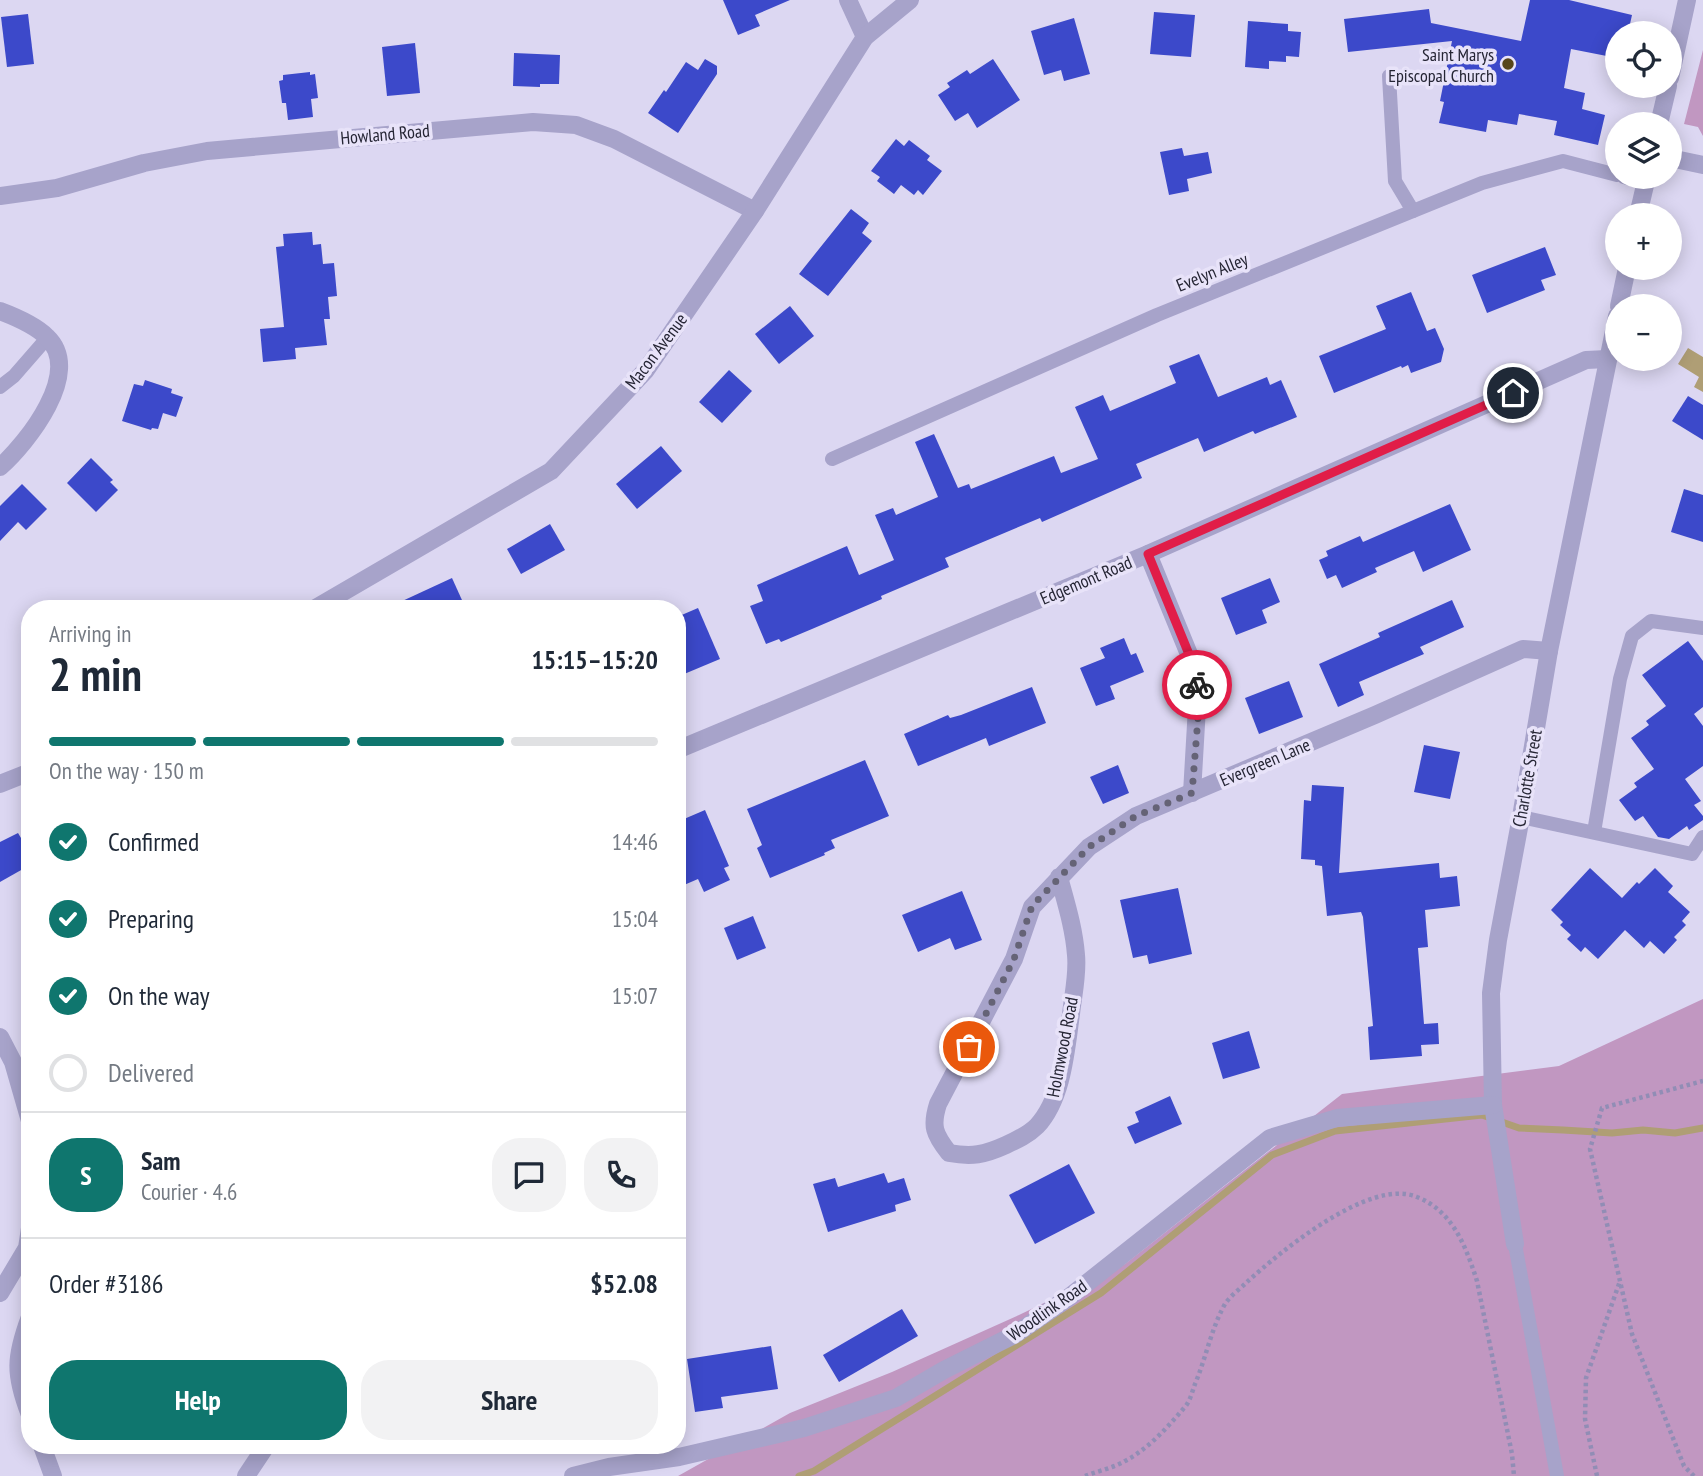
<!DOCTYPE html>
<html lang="en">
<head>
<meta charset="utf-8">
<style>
  :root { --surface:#fff; --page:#f2f2f3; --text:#1f2937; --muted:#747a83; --line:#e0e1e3; --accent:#0f766e }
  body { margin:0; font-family:"PT Sans Narrow",sans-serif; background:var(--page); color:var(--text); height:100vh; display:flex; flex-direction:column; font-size:26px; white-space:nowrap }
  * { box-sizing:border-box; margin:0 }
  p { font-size:23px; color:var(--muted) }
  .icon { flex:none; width:38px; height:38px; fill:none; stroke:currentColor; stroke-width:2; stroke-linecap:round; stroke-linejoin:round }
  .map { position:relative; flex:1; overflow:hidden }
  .details { position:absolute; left:21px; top:600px; width:665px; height:854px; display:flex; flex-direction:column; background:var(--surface); border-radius:28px; box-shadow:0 4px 18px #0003 }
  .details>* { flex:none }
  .controls { position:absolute; left:1605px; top:21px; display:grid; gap:14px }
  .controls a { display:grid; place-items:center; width:77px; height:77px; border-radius:50%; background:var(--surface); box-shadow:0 4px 18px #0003; font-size:35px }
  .pin { position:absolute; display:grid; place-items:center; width:60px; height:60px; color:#fff; margin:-30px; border:4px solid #fff; border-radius:50%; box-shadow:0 2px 7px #0007 }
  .courier { position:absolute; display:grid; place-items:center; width:70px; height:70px; margin:-35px; border:5px solid #e11d48; border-radius:50%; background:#fff; color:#222; box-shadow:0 2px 9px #0007 }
  .summary em { font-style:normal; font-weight:800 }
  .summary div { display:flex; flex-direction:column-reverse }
  .summary { display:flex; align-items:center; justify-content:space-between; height:119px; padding:0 28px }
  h1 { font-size:46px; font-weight:800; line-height:52px }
  .bar { display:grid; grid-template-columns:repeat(4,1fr); gap:10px 7px; align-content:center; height:84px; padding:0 28px }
  .bar i { height:9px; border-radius:5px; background:var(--line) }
  .bar .current { background:var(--accent) }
  .bar p { grid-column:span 4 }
  .line { display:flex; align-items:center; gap:18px; padding:0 28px; border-top:2px solid var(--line) }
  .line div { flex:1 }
  .round { display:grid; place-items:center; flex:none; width:74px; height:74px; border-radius:28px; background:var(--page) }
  ol { padding:0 28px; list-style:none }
  li { display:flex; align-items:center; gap:21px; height:77px }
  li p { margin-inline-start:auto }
  li .icon { padding:7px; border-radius:50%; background:var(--accent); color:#fff; stroke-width:4 }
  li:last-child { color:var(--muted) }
  li i { width:38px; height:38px; border:4px solid var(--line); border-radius:50% }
  .action { display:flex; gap:14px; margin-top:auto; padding:14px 28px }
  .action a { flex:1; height:80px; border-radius:28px; background:var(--accent); color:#fff; font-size:28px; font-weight:800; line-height:80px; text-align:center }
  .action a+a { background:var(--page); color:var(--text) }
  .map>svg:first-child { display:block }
  .green { fill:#c197c1 }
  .water { fill:#af9e75 }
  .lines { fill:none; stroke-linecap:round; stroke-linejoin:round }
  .stream { stroke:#af9e75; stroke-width:7 }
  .building { fill:#3c49ca }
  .path { stroke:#918db5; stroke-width:4.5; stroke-dasharray:3.5 3.5; stroke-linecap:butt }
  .service { stroke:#a7a3ca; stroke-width:14 }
  .minor { stroke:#a7a3ca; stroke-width:18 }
  .tertiary { stroke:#a7a3ca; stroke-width:18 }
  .done { stroke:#656376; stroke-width:7; stroke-dasharray:0 12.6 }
  .route { stroke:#e11d48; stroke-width:9 }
  .poi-dot { fill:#57461a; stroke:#e8e3f9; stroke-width:2.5 }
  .labels { text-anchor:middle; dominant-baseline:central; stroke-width:7; stroke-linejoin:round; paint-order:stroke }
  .poi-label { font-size:18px; fill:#252534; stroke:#e8e3f9; text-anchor:end }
  .street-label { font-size:18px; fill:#252534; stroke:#e8e3f9 }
</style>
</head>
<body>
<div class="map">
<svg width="1703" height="1476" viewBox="0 0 1703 1476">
  <rect width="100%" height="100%" fill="#dcd7f2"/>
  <g class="green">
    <path d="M1703,50V136L1698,127L1684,124Z"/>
    <path d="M1703,999V1476H678L790,1413L892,1372L1019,1315L1125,1264L1342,1094L1559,1066Z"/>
  </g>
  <path class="water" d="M1688,348L1703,357V392L1694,387L1699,377L1678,364Z"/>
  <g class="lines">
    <path class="stream" d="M799,1476L814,1471L1101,1293L1272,1155L1335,1131L1482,1115L1519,1128L1563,1130L1612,1133L1643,1130L1675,1133L1703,1128"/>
  </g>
  <g class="building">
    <path d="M723,0H790L755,15L760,26L738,35Z"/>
    <path d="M1530,0H1569L1632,15L1628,33H1617V58L1571,49L1564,88L1585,93L1582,109L1605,115L1598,145L1554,135L1557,121L1519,114L1517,125L1488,120L1486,132L1439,123L1444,102L1440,101L1452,41L1348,52L1344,19L1429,9L1431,23L1521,41Z"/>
    <path d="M1154,12L1195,15L1191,57L1150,54Z"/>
    <path d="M28,14L34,64L7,67L1,17Z"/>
    <path d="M1074,18L1090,74L1064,81L1061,70L1044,75L1031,31Z"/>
    <path d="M1248,21L1288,24V31L1301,32L1299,57L1286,56V62L1269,61V69L1245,67Z"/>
    <path d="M415,43L420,93L387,96L382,47Z"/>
    <path d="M514,53L560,55L559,84H540V87L513,86Z"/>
    <path d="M705,59L717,66V74L678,133L648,113L664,90L666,92L686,62L698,70Z"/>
    <path d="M993,59L1020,100L977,128L968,113L955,121L938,95L950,87L947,83L967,70L970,74Z"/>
    <path d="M310,72V75L315,74L318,98L311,99L313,117L288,120L286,103H282L279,81L283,80V75Z"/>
    <path d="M896,139L904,146L909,140L930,156L927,160L942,171L923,195L918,190L914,195L901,185L894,194L877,181L880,177L871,171Z"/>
    <path d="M1182,148L1184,156L1208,152L1212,173L1187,179L1189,191L1169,195L1160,152Z"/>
    <path d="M851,209L869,223L862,233L872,241L828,296L799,274Z"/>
    <path d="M312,232L313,245L321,244L323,264L334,263L337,296L328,297L330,319H324L327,345L295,348L296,359L263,362L260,329L284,327L276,247L284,246L283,234Z"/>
    <path d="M1545,247L1556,275L1541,280L1545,290L1487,313L1472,275Z"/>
    <path d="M1411,292L1427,331L1435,328L1444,349L1441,362L1411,373L1408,365L1402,368L1401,366L1334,393L1319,356L1386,329L1376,306Z"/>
    <path d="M790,306L814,336L779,364L755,334Z"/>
    <path d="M1199,354L1218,397L1267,377L1270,385L1281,380L1297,417L1255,434L1253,431L1204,452L1198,438L1136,464L1142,478L1042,522L1040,518L945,558L949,567L881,596L882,599L812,629L781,642L779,639L766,644L750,606L763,601L757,585L847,546L859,575L894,560L875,515L893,508L896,515L938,497L915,442L934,434L958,488L969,484L971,489L1054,456L1061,473L1098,459L1075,407L1103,395L1110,411L1176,383L1169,366Z"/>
    <path d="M729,370L752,391L722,423L699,402Z"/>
    <path d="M145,380L172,389L171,393L183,397L176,417L163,413L158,429L152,428L151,430L122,421L134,384L143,386Z"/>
    <path d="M1688,396L1703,405V440L1672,421Z"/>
    <path d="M661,446L682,471L637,509L616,484Z"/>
    <path d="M91,458L113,480L110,482L118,490L96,512L67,483Z"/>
    <path d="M22,484L47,509L26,530L18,522L0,541V506Z"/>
    <path d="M1684,489L1703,495V542L1671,532Z"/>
    <path d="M1450,504L1471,550L1423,572L1414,551L1375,568L1377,572L1342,588L1336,575L1327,579L1319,560L1328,556L1326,551L1360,536L1363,542Z"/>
    <path d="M550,524L565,550L521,574L507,549Z"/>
    <path d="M452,578L466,609H385Z"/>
    <path d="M1270,578L1280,602L1262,610L1267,623L1236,635L1221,598Z"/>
    <path d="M1452,600L1464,627L1420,647L1424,654L1359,682L1364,695L1338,707L1319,664L1380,637L1378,633Z"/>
    <path d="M698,608L720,659L677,677V617Z"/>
    <path d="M1124,638L1131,655L1136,653L1144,672L1110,686L1115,699L1096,706L1080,668L1105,658L1100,648Z"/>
    <path d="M1688,641L1703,661V707L1694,714L1703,726V766L1685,779L1701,801L1694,805L1703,816V820L1689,830L1687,826L1669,839L1658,837L1643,816L1635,821L1619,800L1637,787L1634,783L1654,769L1631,738L1649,725L1646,721L1666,706L1642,675Z"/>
    <path d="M1289,681L1303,717L1259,734L1245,698Z"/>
    <path d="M1032,687L1046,723L989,746L986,738L918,766L904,734L948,715L950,718L961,715Z"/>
    <path d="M1424,745L1460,752L1450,799L1414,792Z"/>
    <path d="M865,760L889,816L831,840L835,848L824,853L825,855L770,878L757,848L762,845L747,809Z"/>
    <path d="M1118,765L1129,793L1103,804L1090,777Z"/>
    <path d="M1312,785L1344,787L1339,873L1439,863L1440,878L1457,876L1460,906L1425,910L1428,947L1418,948L1424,1024L1438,1023L1439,1044L1421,1045L1422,1056L1370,1060L1368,1027L1373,1026L1363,917L1361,912L1327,916L1322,866L1315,865V860L1301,859L1304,800L1311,801Z"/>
    <path d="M705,810L729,866L724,868L730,880L704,892L698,879L677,888V822Z"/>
    <path d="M18,833L30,853V865L0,882V842Z"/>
    <path d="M1590,868L1622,898L1637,882L1639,884L1655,868L1673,886L1668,892L1690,912L1682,921L1686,925L1674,937L1677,940L1664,954L1650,941L1644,948L1625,930L1598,959L1585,947L1581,952L1567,939L1571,935L1560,925L1563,922L1551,910Z"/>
    <path d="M1178,888L1192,954L1149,964L1147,955L1133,958L1120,900Z"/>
    <path d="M962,891L982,940L955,950L950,938L918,952L902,915Z"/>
    <path d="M753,916L766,948L737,960L724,928Z"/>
    <path d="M1249,1031L1260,1068L1223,1079L1212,1043Z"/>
    <path d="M1170,1096L1182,1124L1135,1144L1127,1127L1139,1122L1135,1112Z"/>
    <path d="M1069,1164L1095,1213L1035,1244L1009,1195Z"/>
    <path d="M884,1173L888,1183L904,1178L911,1200L895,1205L896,1211L828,1232L813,1184L835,1178L838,1187Z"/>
    <path d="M902,1309L918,1336L839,1382L823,1355Z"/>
    <path d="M771,1346L778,1389L721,1397L723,1408L695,1412L687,1359Z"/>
  </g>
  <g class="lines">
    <g class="path">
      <path d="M1085,1476C1098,1471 1113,1468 1125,1461C1148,1449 1167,1428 1184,1408C1190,1402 1192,1392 1195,1384C1206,1358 1211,1329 1225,1304C1230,1296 1240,1289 1247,1282C1280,1252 1370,1177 1417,1197C1453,1211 1466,1247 1477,1281L1512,1454L1514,1476"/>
      <path d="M1597,1476L1585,1419L1586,1378L1620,1281"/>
      <path d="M1694,1476L1684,1466L1632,1334L1590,1149L1602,1108L1703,1081"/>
    </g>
    <g class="service">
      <path d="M1389,76L1395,181L1413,211"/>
      <path d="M1624,177L1645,183"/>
      <path d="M0,387L14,376L48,337"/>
      <path d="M832,459L1157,315L1482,183L1563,161L1617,175"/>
      <path d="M1521,817L1692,854L1703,837"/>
      <path d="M1594,832L1620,679L1632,636L1651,621L1703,628"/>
      <path d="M1515,1244L1557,1476"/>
    </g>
    <g class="minor">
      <path d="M848,0L865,37"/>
      <path d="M1670,158L1703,165"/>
      <path d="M0,196L57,188L144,163L207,151L533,122L576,125L614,139L755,211"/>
      <path d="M0,311C16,317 35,325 47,337C84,372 27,443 0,467"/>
      <path d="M1148,554L1193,664L1198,690L1192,793"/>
      <path d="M314,609L551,471L646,370L755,211L865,37L910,0"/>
      <path d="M677,750L1148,554L1586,360L1608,359"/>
      <path d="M0,784L30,772"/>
      <path d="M1059,877C1066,903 1074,928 1076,955C1078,974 1073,995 1071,1014C1066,1049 1063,1098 1037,1126C1028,1135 1017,1140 1006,1145C984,1155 972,1157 949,1153C934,1134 931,1126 938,1104L1014,959L1032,907L1089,847L1136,816L1375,715L1523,649L1549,651"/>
      <path d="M0,1037L13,1062L30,1121"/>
      <path d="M1515,1244L1493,1105L1491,993L1498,940L1521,817"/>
      <path d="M0,1293L27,1248L30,1228"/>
      <path d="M30,1317C15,1357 14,1374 30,1415"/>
      <path d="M42,1446L53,1476"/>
      <path d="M246,1476L266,1446"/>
      <path d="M573,1476L609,1467L679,1457L804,1428L896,1398L944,1370L1014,1335L1068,1298L1270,1138L1337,1118L1493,1105"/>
    </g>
    <g class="tertiary">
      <path d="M1670,78L1687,0"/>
      <path d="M1659,124L1668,86"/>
      <path d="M1638,215L1647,177"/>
      <path d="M1619,306L1627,268"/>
      <path d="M1521,817L1549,651L1617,316"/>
    </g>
  </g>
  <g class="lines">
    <path class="done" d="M969,1047L1014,959L1032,906L1089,847L1136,816L1192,793L1198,718L1197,685"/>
    <path class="route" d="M1197,685L1193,664L1148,554L1513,393"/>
  </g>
  <circle class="poi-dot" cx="1508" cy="64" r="7"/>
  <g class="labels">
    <g class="poi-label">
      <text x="1494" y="54">Saint Marys<tspan x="1494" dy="21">Episcopal Church</tspan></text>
    </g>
    <g class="street-label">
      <text transform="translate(385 134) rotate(-5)">Howland Road</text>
      <text transform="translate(1212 272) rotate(-22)">Evelyn Alley</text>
      <text transform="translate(656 351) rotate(-53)">Macon Avenue</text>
      <text transform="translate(1086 580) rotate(-23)">Edgemont Road</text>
      <text transform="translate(1265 762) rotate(-23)">Evergreen Lane</text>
      <text transform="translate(1527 778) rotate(-80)">Charlotte Street</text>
      <text transform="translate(1062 1047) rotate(-79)">Holmwood Road</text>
      <text transform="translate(1047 1310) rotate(-35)">Woodlink Road</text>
    </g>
  </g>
</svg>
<div class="controls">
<a><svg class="icon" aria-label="locate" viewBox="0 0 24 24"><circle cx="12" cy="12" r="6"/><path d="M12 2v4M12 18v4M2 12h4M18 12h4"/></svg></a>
<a><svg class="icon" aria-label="layers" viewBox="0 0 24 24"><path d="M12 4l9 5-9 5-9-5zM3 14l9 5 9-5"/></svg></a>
<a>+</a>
<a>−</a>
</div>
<div class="pin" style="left:969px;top:1047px;background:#ea580c"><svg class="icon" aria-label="bag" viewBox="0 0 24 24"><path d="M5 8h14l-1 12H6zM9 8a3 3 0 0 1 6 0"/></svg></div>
<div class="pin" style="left:1513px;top:393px;background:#1f2937"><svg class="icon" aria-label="home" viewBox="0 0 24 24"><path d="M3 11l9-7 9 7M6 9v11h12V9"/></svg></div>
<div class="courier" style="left:1197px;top:685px"><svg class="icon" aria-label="bike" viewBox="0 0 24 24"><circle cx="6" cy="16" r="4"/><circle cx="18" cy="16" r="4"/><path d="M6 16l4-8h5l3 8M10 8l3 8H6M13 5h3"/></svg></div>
<section class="details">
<div class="summary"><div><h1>2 min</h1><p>Arriving in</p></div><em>15:15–15:20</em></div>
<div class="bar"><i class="current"></i><i class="current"></i><i class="current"></i><i></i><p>On the way · 150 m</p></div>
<ol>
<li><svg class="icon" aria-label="check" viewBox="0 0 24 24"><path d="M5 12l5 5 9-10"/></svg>Confirmed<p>14:46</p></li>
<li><svg class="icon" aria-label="check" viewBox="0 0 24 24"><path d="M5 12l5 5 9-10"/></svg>Preparing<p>15:04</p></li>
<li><svg class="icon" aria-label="check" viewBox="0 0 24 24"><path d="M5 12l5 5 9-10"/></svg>On the way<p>15:07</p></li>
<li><i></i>Delivered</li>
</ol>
<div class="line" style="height:126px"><b class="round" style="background:var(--accent);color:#fff">S</b><div><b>Sam</b><p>Courier · 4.6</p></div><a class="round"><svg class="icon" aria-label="chat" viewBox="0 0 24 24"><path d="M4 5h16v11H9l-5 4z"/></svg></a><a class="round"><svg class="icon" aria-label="phone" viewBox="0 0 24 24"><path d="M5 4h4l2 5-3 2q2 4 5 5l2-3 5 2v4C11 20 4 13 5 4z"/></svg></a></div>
<div class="line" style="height:91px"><div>Order #3186</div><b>$52.08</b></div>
<div class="action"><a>Help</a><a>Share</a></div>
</section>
</div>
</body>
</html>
